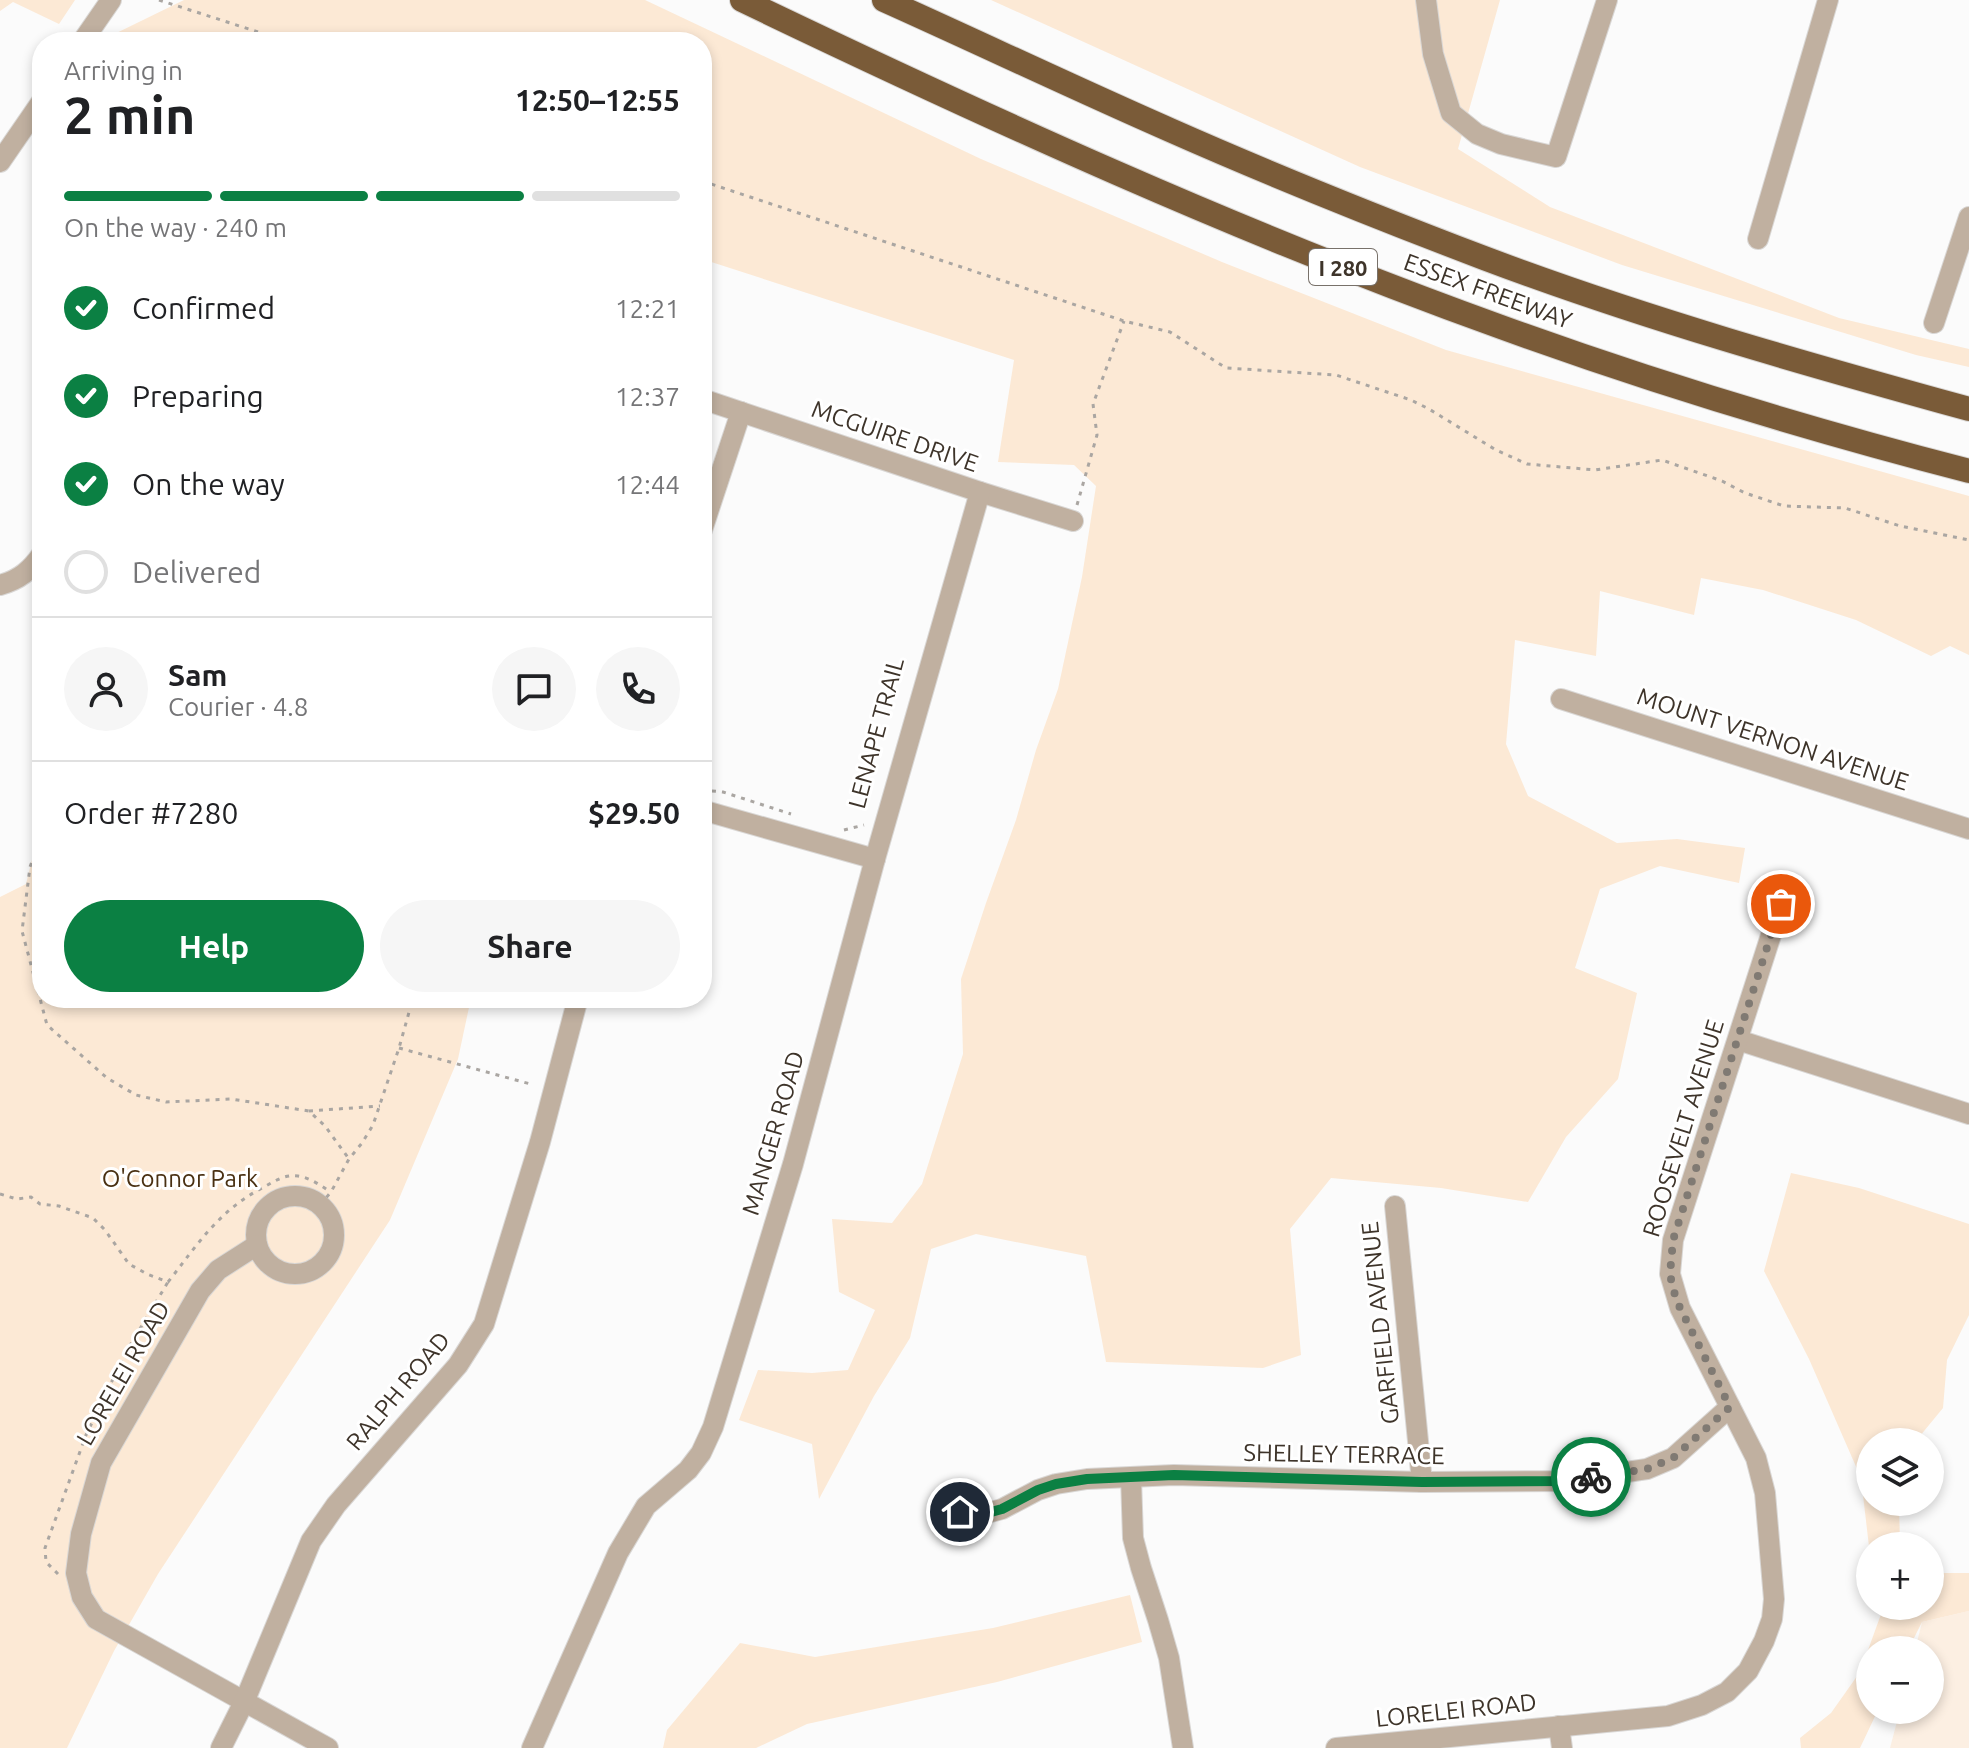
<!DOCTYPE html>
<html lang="en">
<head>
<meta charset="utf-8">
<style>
  :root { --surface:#fff; --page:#f6f6f6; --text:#202124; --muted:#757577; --line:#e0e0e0; --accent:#0b8043 }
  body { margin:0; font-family:Ubuntu,sans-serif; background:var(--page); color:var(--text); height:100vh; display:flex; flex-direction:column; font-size:30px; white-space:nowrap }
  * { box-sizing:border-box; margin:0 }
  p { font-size:26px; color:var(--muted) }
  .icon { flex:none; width:44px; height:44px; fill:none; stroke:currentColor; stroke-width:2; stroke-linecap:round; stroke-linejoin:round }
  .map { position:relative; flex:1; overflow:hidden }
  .side { position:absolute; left:32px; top:32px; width:680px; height:976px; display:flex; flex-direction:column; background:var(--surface); border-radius:32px; box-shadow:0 4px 12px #0003 }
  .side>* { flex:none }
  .tools { position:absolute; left:1856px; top:1428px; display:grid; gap:16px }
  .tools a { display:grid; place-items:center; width:88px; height:88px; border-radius:50%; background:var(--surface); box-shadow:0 4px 12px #0003; font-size:40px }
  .pin { position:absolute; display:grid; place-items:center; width:68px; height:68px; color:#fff; margin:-34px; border:4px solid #fff; border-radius:50%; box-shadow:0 2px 8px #0007 }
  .courier { position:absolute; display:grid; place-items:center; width:80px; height:80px; margin:-40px; border:6px solid #0b8043; border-radius:50%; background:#fff; color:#222; box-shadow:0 2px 10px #0007 }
  .headline em { font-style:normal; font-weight:700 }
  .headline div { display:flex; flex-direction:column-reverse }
  .headline { display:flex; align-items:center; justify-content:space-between; height:136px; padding:0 32px }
  h1 { font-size:52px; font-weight:700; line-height:60px }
  .bar { display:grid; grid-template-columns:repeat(4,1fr); gap:12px 8px; align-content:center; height:96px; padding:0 32px }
  .bar i { height:10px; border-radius:6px; background:var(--line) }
  .bar .active { background:var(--accent) }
  .bar p { grid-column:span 4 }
  .line { display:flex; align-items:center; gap:20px; padding:0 32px; border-top:2px solid var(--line) }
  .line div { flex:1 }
  .round { display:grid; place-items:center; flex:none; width:84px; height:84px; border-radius:42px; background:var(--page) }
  ol { padding:0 32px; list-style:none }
  li { display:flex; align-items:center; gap:24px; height:88px }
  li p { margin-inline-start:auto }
  li .icon { padding:8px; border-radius:50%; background:var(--accent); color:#fff; stroke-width:4 }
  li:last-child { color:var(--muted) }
  li i { width:44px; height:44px; border:4px solid var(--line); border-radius:50% }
  .primary-button { display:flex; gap:16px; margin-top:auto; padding:16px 32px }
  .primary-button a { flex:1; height:92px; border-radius:48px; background:var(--accent); color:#fff; font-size:32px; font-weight:700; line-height:92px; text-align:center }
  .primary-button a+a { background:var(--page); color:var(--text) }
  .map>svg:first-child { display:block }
  .built { fill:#fcefe2 }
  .green { fill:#fce9d5 }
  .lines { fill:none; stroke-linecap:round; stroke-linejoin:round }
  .minor-casing { stroke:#d9d7d5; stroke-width:22 }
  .highway-casing { stroke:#d9d7d5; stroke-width:26 }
  .path { stroke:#aaa6a2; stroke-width:3; stroke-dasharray:4 6; stroke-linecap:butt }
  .minor { stroke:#c0b0a0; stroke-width:20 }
  .highway { stroke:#7a5b38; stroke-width:24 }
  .done { stroke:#807a73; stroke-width:8; stroke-dasharray:0 14.4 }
  .route { stroke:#0b8043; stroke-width:10 }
  .labels { text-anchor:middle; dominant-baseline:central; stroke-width:6; stroke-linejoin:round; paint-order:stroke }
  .shield { fill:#fff; stroke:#78716a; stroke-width:2 }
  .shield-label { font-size:22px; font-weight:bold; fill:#3e342a }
  .street-label { font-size:24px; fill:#3e342a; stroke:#fff }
  .park-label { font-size:24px; fill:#493012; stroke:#fff }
</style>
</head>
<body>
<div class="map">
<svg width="1969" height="1748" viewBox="0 0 1969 1748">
  <rect width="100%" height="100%" fill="#fbfbfb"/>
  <path class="built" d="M1969,1611V1748H1890L1900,1710H1930V1650H1915L1922,1622Z"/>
  <g class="green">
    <path d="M0,0H75L59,24L13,2L0,11Z"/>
    <path d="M184,0H645L981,159L1222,262L1446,350L1969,496V655L1950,646L1931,656L1856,620L1763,590L1701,578L1694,615L1600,591L1596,656L1515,640L1506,744L1528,796L1617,843L1677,839L1745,848L1739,883L1660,866L1600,889L1575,968L1637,993L1618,1079L1566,1137L1528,1202L1441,1188L1331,1178L1290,1229L1301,1355L1263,1368L1106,1362L1086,1256L976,1234L931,1249L910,1338L874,1396L819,1499L812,1444L739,1420L758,1370L812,1373L848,1370L875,1310L839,1292L832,1219L892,1223L922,1184L963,1054L961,979L986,903L1016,820L1036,750L1058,689L1082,577L1096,486L1074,465L998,462L1014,360L702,259V42H98Z"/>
    <path d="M991,0H1500L1458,149L1550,207L1839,318L1969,349V367L1916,355L1622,265L1360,167Z"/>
    <path d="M42,820V998H471L458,1059L390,1220L158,1574L114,1651L67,1748H0V897L26,884Z"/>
    <path d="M1791,1173L1859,1188L1969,1224V1315L1947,1360L1943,1408L1915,1442H1870V1502H1899L1900,1546H1870V1555L1861,1478L1809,1359L1764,1271Z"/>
    <path d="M1930,1573H1969V1611L1922,1622L1908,1650H1870V1710H1878L1860,1748H1801L1800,1738L1831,1713L1860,1672L1884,1606H1930Z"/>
    <path d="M1130,1595L1142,1642L997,1682L807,1724L756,1748H663L667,1730L740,1643L815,1657L993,1628Z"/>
  </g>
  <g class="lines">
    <defs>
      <g id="minor">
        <path d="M1426,0L1433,54L1451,113L1477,134L1501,144L1556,157L1607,0"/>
        <path d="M82,42L111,0"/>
        <path d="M0,162L42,101"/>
        <path d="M1758,239L1828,0"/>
        <path d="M1934,323L1969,217"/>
        <path d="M702,399L980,492L1073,521"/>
        <path d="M702,530L741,412"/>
        <path d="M0,585C19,580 31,570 42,554"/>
        <path d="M1561,699L1969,829"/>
        <path d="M702,810L875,859"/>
        <path d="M1738,1040L1969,1114"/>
        <circle cx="295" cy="1235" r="39"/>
        <path d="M1395,1206L1422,1482"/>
        <path d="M257,1245L218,1270L200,1291L101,1463L81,1534L76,1573L82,1597L96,1619L328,1748"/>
        <path d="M1131,1478L1133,1538L1141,1568L1158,1620L1169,1658L1183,1748"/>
        <path d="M941,1510L980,1515L1002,1509L1038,1490L1056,1484L1087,1479L1174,1475L1422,1482L1566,1481L1647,1469L1673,1458L1730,1407"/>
        <path d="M1559,1726L1562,1748"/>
        <path d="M221,1748L245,1700L311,1541L336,1505L458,1365L484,1324L540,1142L578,998"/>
        <path d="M532,1748L618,1553L646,1506L688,1470L701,1453L713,1427L793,1164L875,859L980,492"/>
        <path d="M1336,1748L1668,1716L1702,1705L1727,1692L1748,1671L1764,1641L1772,1619L1774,1599L1765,1493L1756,1458L1680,1308L1670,1274L1673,1240L1781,904"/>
      </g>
      <g id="highway">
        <path d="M742,0C990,119 1242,234 1501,327C1655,383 1811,430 1969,471"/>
        <path d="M884,0C980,43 1074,88 1170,130C1274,176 1379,218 1484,258C1643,318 1806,364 1969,409"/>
      </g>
    </defs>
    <use href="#minor" class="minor-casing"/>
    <use href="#highway" class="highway-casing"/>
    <g class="path">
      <path d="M159,0L289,42"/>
      <path d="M702,181L1124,321L1170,332L1226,368L1336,375L1411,400L1429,409L1496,450L1527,464L1595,470L1662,460L1722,481L1745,493L1784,506L1845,508L1900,526L1969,540"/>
      <path d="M1077,505L1097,435L1093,404L1124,321"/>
      <path d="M702,790L723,792L791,814"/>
      <path d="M844,830L864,825"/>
      <path d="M42,835L30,867L22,931L47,1025L107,1078L136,1095L166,1102L231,1099L309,1111L325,1126L349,1159"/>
      <path d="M399,1048L534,1085"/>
      <path d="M309,1111L380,1106"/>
      <path d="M0,1194L17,1199L31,1197L40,1204L59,1206L93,1218L105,1230L129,1264L147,1274L168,1282C198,1244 219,1210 264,1187C275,1181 285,1174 298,1176C311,1178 321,1186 331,1192"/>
      <path d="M320,1205L331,1192L349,1159L362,1143L373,1125L399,1048L413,998"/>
      <path d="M58,1574L46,1562L45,1548L86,1435L126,1352L168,1282"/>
    </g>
    <use href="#minor" class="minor"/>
    <use href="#highway" class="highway"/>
  </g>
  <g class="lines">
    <path class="done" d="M1591,1477L1647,1469L1673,1458L1730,1407L1680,1308L1673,1289L1670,1274L1673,1240L1781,904"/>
    <path class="route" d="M960,1512L980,1515L1002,1509L1038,1490L1056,1484L1087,1479L1174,1475L1422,1482L1566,1481L1591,1477"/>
  </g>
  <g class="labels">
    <rect class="shield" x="1309" y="249" width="68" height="36" rx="6"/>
    <g class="shield-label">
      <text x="1343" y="267">I 280</text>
    </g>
    <g class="street-label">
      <text transform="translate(1488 291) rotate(20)">ESSEX FREEWAY</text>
      <text transform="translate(895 436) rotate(19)">MCGUIRE DRIVE</text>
      <text transform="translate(876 733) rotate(-75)">LENAPE TRAIL</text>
      <text transform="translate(1773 739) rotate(18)">MOUNT VERNON AVENUE</text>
      <text transform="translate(1683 1128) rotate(-73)">ROOSEVELT AVENUE</text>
      <text transform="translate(773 1133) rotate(-74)">MANGER ROAD</text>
      <text transform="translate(1380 1323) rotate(-96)">GARFIELD AVENUE</text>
      <text transform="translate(123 1373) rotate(-60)">LORELEI ROAD</text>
      <text transform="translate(398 1391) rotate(-50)">RALPH ROAD</text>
      <text transform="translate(1344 1454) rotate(1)">SHELLEY TERRACE</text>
      <text transform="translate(1456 1710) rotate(-6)">LORELEI ROAD</text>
    </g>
    <g class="park-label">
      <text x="180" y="1178">O'Connor Park</text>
    </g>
  </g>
</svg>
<div class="tools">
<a><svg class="icon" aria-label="layers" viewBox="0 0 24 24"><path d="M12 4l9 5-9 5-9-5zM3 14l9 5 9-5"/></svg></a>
<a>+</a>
<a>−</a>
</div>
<div class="pin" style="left:1781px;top:904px;background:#ea580c"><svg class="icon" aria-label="bag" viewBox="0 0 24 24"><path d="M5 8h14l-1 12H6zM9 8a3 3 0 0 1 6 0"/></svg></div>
<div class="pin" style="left:960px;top:1512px;background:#1f2937"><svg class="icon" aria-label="home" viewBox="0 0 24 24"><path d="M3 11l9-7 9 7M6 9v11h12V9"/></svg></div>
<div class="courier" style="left:1591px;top:1477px"><svg class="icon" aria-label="bike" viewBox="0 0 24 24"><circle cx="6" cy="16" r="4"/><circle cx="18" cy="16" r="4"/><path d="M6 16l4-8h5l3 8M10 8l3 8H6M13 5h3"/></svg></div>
<section class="side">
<div class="headline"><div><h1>2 min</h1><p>Arriving in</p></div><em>12:50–12:55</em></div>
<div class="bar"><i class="active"></i><i class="active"></i><i class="active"></i><i></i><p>On the way · 240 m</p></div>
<ol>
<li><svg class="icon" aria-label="check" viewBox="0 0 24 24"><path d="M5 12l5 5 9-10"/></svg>Confirmed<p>12:21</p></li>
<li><svg class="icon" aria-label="check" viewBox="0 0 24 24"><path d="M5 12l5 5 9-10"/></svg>Preparing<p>12:37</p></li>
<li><svg class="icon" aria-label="check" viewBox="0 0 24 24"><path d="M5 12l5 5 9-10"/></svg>On the way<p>12:44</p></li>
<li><i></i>Delivered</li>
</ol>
<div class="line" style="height:144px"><a class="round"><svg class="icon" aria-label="person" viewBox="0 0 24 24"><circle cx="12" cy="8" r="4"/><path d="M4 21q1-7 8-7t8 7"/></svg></a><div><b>Sam</b><p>Courier · 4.8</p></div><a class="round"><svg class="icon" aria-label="chat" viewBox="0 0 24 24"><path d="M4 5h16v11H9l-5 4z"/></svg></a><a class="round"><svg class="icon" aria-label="phone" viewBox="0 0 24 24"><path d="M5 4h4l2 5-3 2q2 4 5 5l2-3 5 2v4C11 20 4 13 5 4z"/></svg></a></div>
<div class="line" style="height:104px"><div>Order #7280</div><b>$29.50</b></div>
<div class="primary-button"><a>Help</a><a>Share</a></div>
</section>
</div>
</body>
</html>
